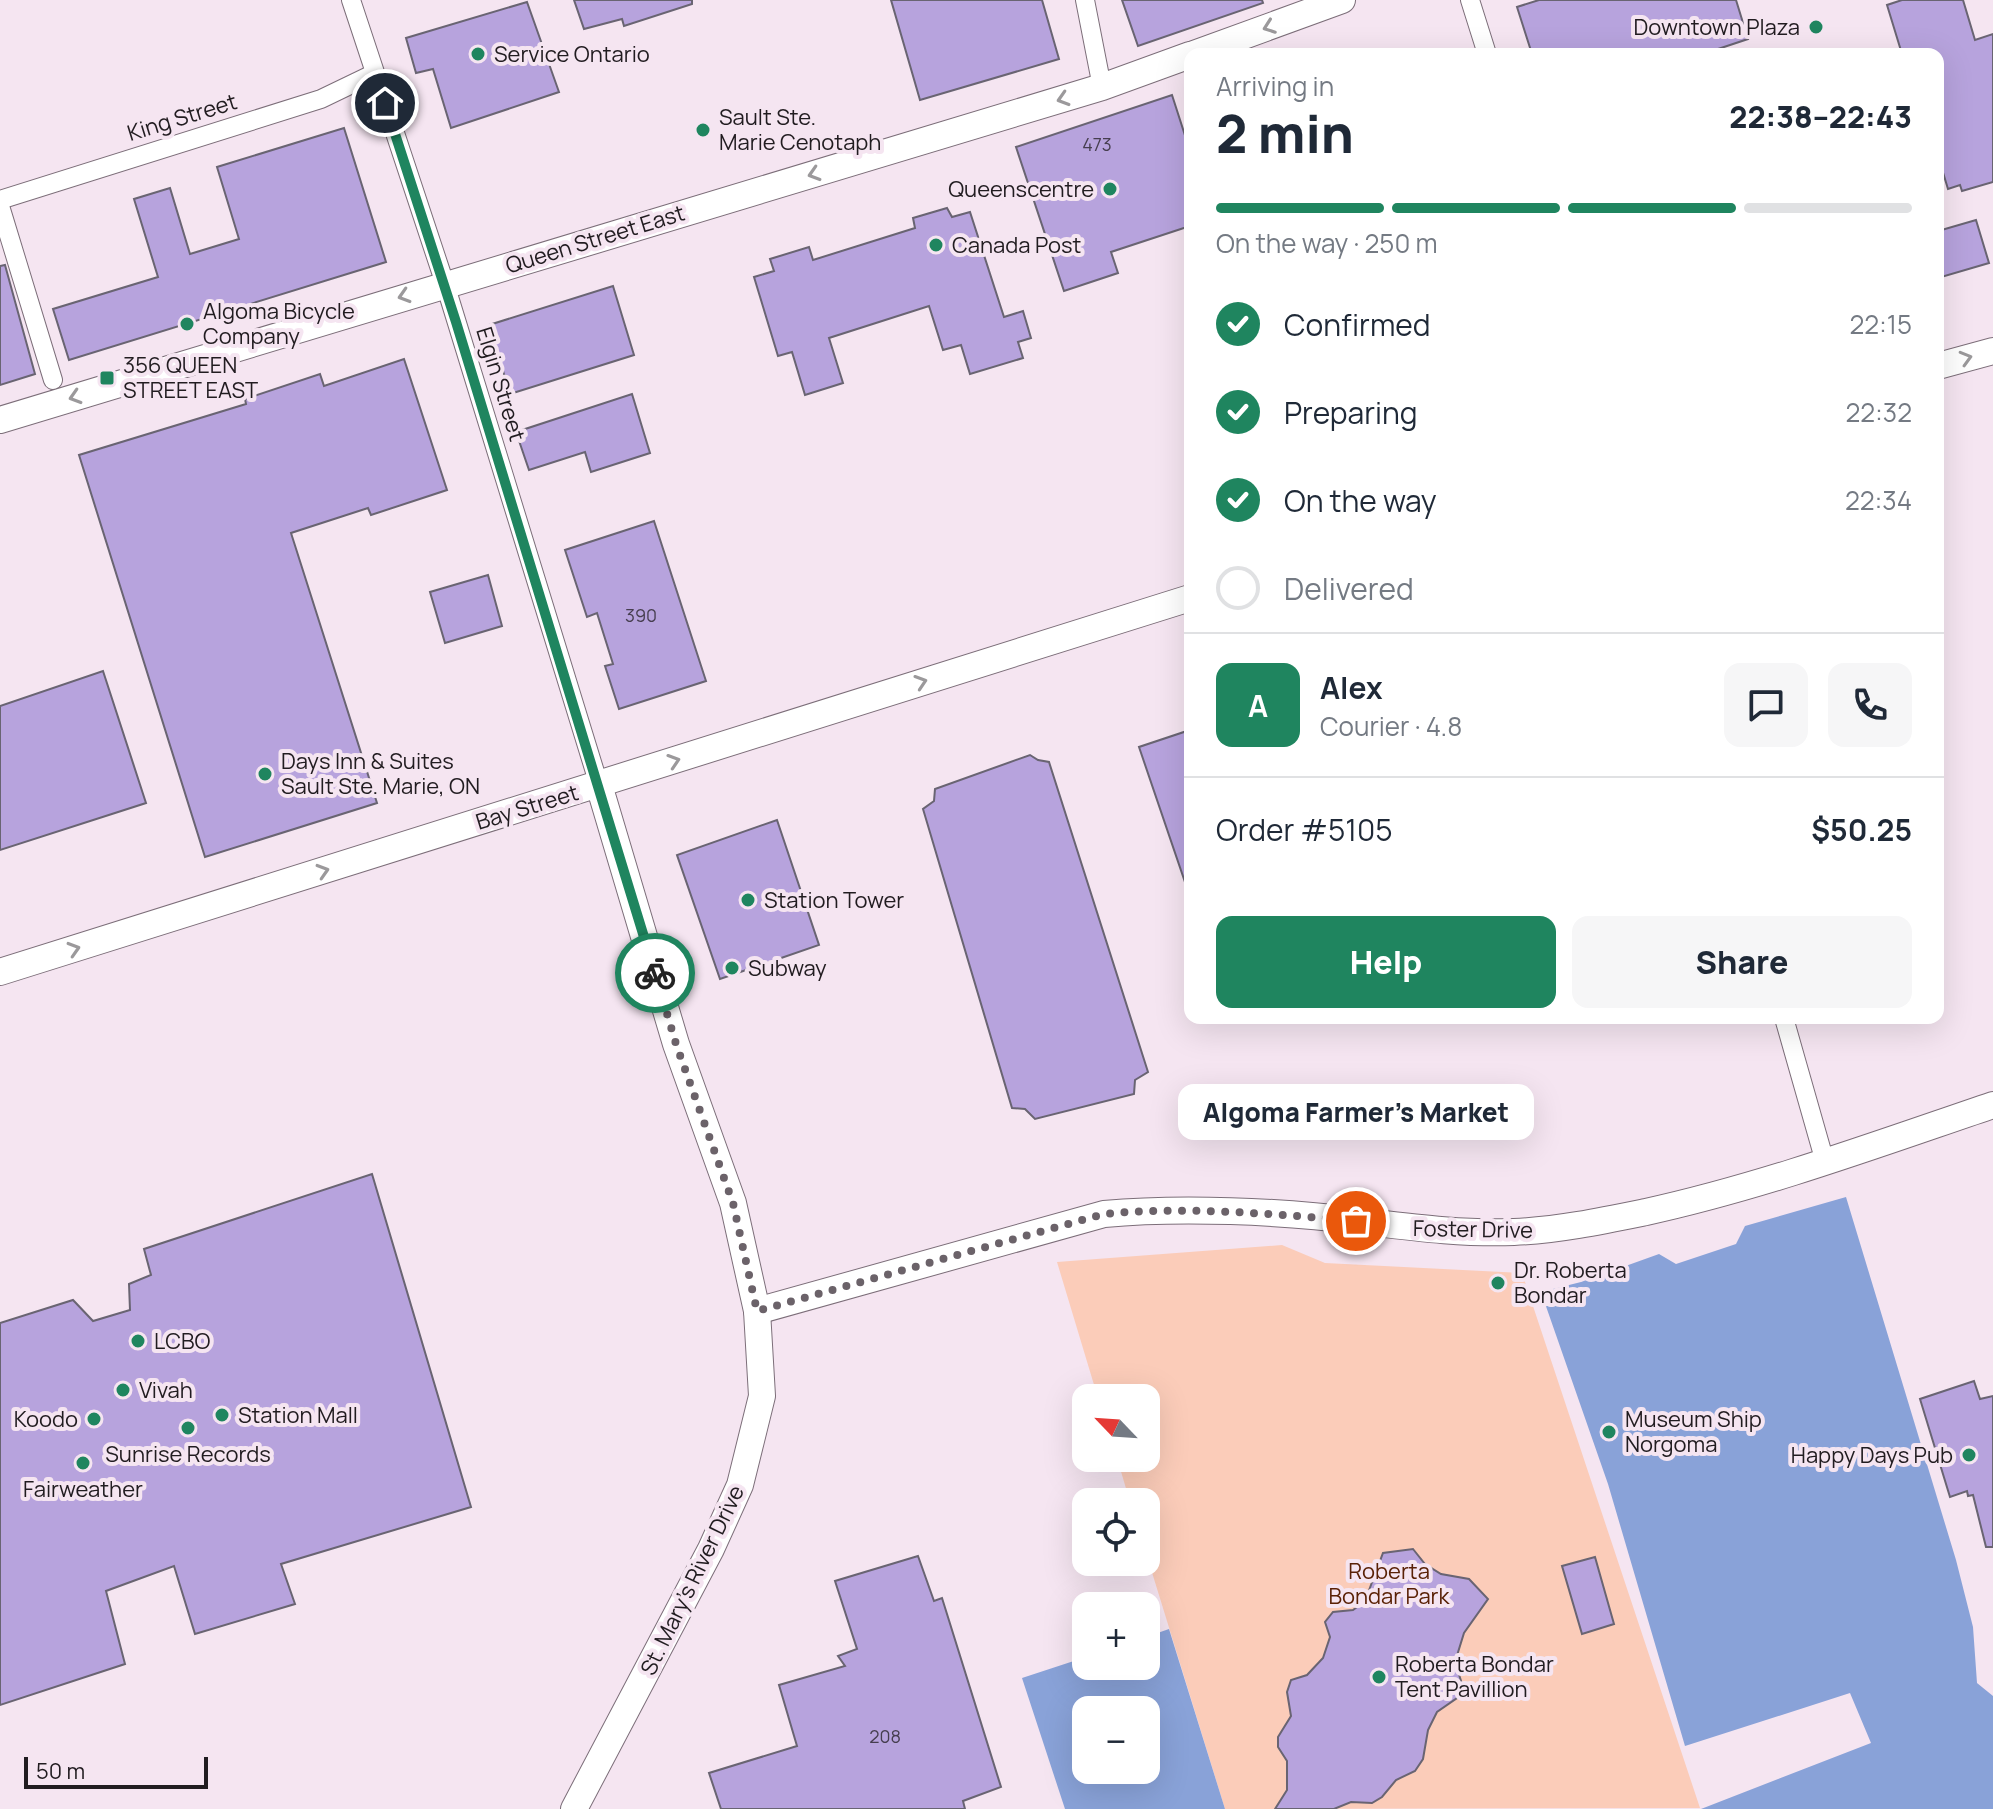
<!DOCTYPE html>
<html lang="en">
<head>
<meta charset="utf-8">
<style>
  :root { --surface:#fff; --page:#f6f6f7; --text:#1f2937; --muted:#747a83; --line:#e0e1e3; --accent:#1f855f }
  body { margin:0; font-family:Manrope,sans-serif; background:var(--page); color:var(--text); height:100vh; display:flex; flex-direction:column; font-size:30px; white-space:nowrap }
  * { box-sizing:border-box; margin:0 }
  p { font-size:26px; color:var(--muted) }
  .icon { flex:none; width:44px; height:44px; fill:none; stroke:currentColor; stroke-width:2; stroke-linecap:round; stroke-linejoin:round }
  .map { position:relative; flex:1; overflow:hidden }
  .drawer { position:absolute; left:1184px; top:48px; width:760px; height:976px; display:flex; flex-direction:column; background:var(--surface); border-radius:16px; box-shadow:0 8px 32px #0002 }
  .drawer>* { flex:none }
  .needle { width:52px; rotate:295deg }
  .buttons { position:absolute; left:1072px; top:1384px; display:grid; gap:16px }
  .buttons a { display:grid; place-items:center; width:88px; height:88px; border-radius:16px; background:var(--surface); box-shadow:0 8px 32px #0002; font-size:40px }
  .scale { position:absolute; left:24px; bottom:20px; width:184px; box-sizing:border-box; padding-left:8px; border:4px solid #211c20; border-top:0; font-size:22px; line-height:28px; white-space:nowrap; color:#211c20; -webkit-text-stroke:6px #f5e5f1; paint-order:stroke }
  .pin { position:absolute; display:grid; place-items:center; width:68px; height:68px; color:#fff; margin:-34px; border:4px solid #fff; border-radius:50%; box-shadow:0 2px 8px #0007 }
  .courier { position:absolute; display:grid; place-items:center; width:80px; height:80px; margin:-40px; border:6px solid #1f855f; border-radius:50%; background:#fff; color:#222; box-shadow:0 2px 10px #0007 }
  .bubble { position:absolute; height:56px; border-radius:16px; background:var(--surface); box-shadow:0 8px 32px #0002; font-size:26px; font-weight:800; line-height:56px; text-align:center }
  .overview em { font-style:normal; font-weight:800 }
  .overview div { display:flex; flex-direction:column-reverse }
  .overview { display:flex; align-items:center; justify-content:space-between; height:136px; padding:0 32px }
  h1 { font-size:52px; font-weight:800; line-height:60px }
  .bar { display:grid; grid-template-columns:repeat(4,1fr); gap:12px 8px; align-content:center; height:96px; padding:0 32px }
  .bar i { height:10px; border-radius:6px; background:var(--line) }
  .bar .active { background:var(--accent) }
  .bar p { grid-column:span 4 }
  .line { display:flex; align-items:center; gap:20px; padding:0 32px; border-top:2px solid var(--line) }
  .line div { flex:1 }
  .round { display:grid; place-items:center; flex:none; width:84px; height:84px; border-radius:16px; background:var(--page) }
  ol { padding:0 32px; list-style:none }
  li { display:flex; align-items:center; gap:24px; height:88px }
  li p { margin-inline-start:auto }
  li .icon { padding:8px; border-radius:50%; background:var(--accent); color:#fff; stroke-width:4 }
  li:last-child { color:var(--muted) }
  li i { width:44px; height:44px; border:4px solid var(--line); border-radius:50% }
  .button { display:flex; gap:16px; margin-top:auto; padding:16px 32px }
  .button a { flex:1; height:92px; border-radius:16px; background:var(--accent); color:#fff; font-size:32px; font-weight:800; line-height:92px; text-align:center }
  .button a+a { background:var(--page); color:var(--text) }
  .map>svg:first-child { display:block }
  .green { fill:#fbccb9 }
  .water { fill:#89a2d8; fill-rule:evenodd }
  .building { fill:#b7a3dd; stroke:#696472; stroke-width:2 }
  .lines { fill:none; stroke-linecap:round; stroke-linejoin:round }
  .street-casing { stroke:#7c6e79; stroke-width:20 }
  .secondary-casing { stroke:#7c6e79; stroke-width:28 }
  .street { stroke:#fff; stroke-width:18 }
  .secondary { stroke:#fff; stroke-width:26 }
  .oneway { stroke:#9b999b }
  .done { stroke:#6b6269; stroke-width:8; stroke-dasharray:0 14.4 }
  .route { stroke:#1f855f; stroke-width:10 }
  .poi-dot { fill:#1f855f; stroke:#f5e5f1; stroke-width:3 }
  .labels { text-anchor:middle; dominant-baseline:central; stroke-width:8; stroke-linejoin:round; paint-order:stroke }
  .number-label { font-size:18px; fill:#463e4f }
  .poi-label { font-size:22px; fill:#211c20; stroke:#f5e5f1; text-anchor:start }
  .street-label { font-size:22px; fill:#211c20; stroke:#f5e5f1 }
  .park-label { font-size:22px; fill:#5a2106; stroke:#f5e5f1 }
</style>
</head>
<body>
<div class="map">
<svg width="1993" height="1809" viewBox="0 0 1993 1809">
  <rect width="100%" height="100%" fill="#f5e5f1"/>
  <path class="green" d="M1282,1245L1325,1263L1522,1273L1700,1808L1225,1809L1146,1553V1502H1130L1117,1458H1146V1398H1098L1057,1262Z"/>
  <g class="water">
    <path d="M1846,1197L1956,1560L1973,1627L1977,1683L1993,1696V1809H1701L1871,1743L1850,1693L1685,1746L1608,1484L1541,1292L1581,1282L1659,1254L1676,1264L1736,1244L1745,1226Z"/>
    <path d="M1169,1629L1225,1809H1065L1022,1678L1086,1657V1666H1146V1637ZM1086,1710H1146V1770H1086Z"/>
  </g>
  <g class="building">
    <path d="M574,0H692V4L624,26L622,19L584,29Z"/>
    <path d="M891,0H1042L1059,59L920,100Z"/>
    <path d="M1122,0H1262L1263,3L1138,46Z"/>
    <path d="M1539,0H1736L1748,39L1703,54H1532L1517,7Z"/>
    <path d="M1902,0H1963L1975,40L1993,34V182L1962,191L1960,185L1948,189L1938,156V54H1902L1887,5Z"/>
    <path d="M527,2L559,92L451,128L433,69L416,73L406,38Z"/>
    <path d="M1172,95L1190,151V226L1111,252L1118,273L1064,291L1016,147Z"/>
    <path d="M344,128L386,262L69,360L53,309L158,277L134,199L170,188L190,254L239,239L217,167Z"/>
    <path d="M947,208L952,217L970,212L1004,317L1023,311L1031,338L1018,342L1023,358L970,374L961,345L943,350L929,306L829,338L843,383L805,395L792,352L778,356L754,277L774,271L770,259L809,247L813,260L915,228L913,218Z"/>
    <path d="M1976,220L1989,263L1938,278V231Z"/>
    <path d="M5,265L35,374L0,385V266Z"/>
    <path d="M613,286L634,355L510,394L489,325Z"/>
    <path d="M404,359L447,490L371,515L368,508L291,533L377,803L205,857L79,455L246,404L245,399L320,374L324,386Z"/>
    <path d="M632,394L650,453L591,472L585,452L529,470L516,432Z"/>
    <path d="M654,521L706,681L619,709L605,666L613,664L597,613L587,617L565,550Z"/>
    <path d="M488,575L502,626L445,643L430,592Z"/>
    <path d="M103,671L146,803L0,850V706Z"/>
    <path d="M1190,730V887L1187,888L1139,747Z"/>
    <path d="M1030,755L1038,760L1049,762L1148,1072L1135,1080L1134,1094L1035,1119L1025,1109L1012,1108L923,809L934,801L935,789Z"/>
    <path d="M777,820L819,945L720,979L677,855Z"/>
    <path d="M372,1174L471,1507L281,1564L295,1604L195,1634L174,1566L106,1591L125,1664L0,1705V1323L73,1300L93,1321L130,1310L129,1284L151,1275L144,1249Z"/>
    <path d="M1974,1381L1980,1399L1993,1396V1547H1986L1973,1495L1968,1496L1967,1491L1950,1497L1920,1399Z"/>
    <path d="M1413,1549L1425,1564L1441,1574L1469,1579L1488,1599L1464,1633L1455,1662L1462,1684L1457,1698L1437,1712L1428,1730L1423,1759L1415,1771L1396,1780L1382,1797L1372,1803L1351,1802L1334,1809H1275L1287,1790V1761L1278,1747V1737L1291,1716L1287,1692L1291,1680L1307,1675L1323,1658L1330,1637L1325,1622L1333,1612L1353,1610L1365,1601L1383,1553Z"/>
    <path d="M918,1556L934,1601L942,1598L1001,1787L963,1801L965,1809H721L709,1773L797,1746L779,1685L845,1666L838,1656L857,1649L835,1581Z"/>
    <path d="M1595,1557L1614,1624L1582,1634L1562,1566Z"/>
  </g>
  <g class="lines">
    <defs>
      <g id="street">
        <path d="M351,0L445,284L599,785"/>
        <path d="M1085,0L1102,87"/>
        <path d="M1470,0L1487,54"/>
        <path d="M0,200L321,99L375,73"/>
        <path d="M0,206L53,380"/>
        <path d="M1784,1018L1825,1162"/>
      </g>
      <g id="secondary">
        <path d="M1194,54L1342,0"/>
        <path d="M1938,366L1993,351"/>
        <path d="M0,420L1102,87L1190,55"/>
        <path d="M0,972L1190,598"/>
        <path d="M757,1311L1104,1214C1180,1207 1281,1211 1358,1221C1410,1227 1461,1234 1514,1232C1559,1230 1602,1221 1646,1212C1764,1186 1878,1144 1993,1105"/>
        <path d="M574,1809L711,1549L740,1485L762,1396L757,1311L733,1203L676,1044L599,785"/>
      </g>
    </defs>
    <use href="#street" class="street-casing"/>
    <use href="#secondary" class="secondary-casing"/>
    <use href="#street" class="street"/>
    <use href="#secondary" class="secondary"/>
  </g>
  <defs><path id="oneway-chevron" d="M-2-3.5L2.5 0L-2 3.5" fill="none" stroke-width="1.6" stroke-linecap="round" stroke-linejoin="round" transform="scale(2)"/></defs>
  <g class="oneway">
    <use href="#oneway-chevron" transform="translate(1269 27) rotate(160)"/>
    <use href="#oneway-chevron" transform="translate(1063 99) rotate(163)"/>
    <use href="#oneway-chevron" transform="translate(814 174) rotate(163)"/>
    <use href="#oneway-chevron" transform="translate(404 296) rotate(163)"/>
    <use href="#oneway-chevron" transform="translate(1966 358) rotate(-16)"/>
    <use href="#oneway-chevron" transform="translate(75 397) rotate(163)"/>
    <use href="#oneway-chevron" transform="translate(921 682) rotate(-18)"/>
    <use href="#oneway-chevron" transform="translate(674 761) rotate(-18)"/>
    <use href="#oneway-chevron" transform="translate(323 871) rotate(-17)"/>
    <use href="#oneway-chevron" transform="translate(74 949) rotate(-17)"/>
  </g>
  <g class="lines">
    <path class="done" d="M655,973L676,1044L733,1203L757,1311L1104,1214C1187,1206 1273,1214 1356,1221"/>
    <path class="route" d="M385,103L456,322L655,973"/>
  </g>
  <g class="poi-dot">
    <circle cx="1816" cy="27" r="8"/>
    <circle cx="478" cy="54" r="8"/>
    <circle cx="703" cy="130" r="8"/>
    <circle cx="1110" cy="189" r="8"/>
    <circle cx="936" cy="245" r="8"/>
    <circle cx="187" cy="324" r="8"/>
    <rect x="99" y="370" width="16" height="16" rx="4"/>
    <circle cx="265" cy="774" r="8"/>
    <circle cx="748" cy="900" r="8"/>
    <circle cx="732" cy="968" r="8"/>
    <circle cx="1498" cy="1283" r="8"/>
    <circle cx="138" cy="1341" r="8"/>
    <circle cx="123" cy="1390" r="8"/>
    <circle cx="222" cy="1415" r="8"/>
    <circle cx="94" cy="1419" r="8"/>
    <circle cx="188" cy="1428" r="8"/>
    <circle cx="1609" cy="1432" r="8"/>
    <circle cx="1969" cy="1455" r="8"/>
    <circle cx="83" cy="1463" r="8"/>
    <circle cx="1379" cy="1677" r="8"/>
  </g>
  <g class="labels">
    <g class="number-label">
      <text x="1097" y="144">473</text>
      <text x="641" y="615">390</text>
      <text x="885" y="1736">208</text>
    </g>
    <g class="poi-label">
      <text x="1800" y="27" text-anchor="end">Downtown Plaza</text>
      <text x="494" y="54">Service Ontario</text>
      <text x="719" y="117">Sault Ste.<tspan x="719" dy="25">Marie Cenotaph</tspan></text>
      <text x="1094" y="189" text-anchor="end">Queenscentre</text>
      <text x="952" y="245">Canada Post</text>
      <text x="203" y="311">Algoma Bicycle<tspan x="203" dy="25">Company</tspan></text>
      <text x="123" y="365">356 QUEEN<tspan x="123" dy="25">STREET EAST</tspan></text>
      <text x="281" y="761">Days Inn &amp; Suites<tspan x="281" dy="25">Sault Ste. Marie, ON</tspan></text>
      <text x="764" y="900">Station Tower</text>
      <text x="748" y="968">Subway</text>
      <text x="1514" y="1270">Dr. Roberta<tspan x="1514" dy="25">Bondar</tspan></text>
      <text x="154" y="1341">LCBO</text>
      <text x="139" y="1390">Vivah</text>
      <text x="238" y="1415">Station Mall</text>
      <text x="78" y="1419" text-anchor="end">Koodo</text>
      <text x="1625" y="1419">Museum Ship<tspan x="1625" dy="25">Norgoma</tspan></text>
      <text x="188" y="1454" text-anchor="middle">Sunrise Records</text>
      <text x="1953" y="1455" text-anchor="end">Happy Days Pub</text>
      <text x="83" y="1489" text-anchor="middle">Fairweather</text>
      <text x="1395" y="1664">Roberta Bondar<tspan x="1395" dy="25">Tent Pavillion</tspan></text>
    </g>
    <g class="street-label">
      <text transform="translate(182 117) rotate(-17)">King Street</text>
      <text transform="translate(595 239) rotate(-17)">Queen Street East</text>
      <text transform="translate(501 384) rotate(73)">Elgin Street</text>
      <text transform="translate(527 807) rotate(-17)">Bay Street</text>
      <text transform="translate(1473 1229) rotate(1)">Foster Drive</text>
      <text transform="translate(692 1580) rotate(-64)">St. Mary's River Drive</text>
    </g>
    <g class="park-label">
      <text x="1389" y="1571">Roberta<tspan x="1389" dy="25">Bondar Park</tspan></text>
    </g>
  </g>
</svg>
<div class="buttons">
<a><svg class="needle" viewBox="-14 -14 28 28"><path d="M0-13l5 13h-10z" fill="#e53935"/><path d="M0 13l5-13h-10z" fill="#747a83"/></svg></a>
<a><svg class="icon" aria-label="locate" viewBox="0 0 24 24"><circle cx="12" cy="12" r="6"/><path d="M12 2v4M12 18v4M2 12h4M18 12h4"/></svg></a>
<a>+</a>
<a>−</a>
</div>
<div class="scale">50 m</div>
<div class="pin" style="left:1356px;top:1221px;background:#ea580c"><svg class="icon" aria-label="bag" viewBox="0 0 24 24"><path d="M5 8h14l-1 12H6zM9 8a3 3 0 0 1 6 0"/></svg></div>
<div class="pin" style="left:385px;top:103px;background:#1f2937"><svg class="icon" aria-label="home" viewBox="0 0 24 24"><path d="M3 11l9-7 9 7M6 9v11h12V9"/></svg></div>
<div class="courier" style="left:655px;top:973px"><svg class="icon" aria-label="bike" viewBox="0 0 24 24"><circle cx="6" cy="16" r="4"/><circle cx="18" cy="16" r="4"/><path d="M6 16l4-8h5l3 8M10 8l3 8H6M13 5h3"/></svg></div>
<div class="bubble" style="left:1178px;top:1084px;width:356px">Algoma Farmer's Market</div>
<section class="drawer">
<div class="overview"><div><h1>2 min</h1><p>Arriving in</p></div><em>22:38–22:43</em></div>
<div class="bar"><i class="active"></i><i class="active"></i><i class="active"></i><i></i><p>On the way · 250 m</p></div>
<ol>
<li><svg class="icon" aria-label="check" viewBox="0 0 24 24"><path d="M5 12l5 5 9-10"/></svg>Confirmed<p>22:15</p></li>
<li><svg class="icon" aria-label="check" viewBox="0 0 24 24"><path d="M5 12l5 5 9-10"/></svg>Preparing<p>22:32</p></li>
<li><svg class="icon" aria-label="check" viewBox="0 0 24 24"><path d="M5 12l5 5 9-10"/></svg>On the way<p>22:34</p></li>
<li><i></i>Delivered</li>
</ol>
<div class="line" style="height:144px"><b class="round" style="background:var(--accent);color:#fff">A</b><div><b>Alex</b><p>Courier · 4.8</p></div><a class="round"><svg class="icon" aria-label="chat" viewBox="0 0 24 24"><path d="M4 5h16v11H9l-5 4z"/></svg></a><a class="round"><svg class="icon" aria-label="phone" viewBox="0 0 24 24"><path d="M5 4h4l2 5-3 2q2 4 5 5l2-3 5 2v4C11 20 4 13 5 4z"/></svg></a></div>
<div class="line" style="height:104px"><div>Order #5105</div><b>$50.25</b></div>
<div class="button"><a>Help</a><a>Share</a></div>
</section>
</div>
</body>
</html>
